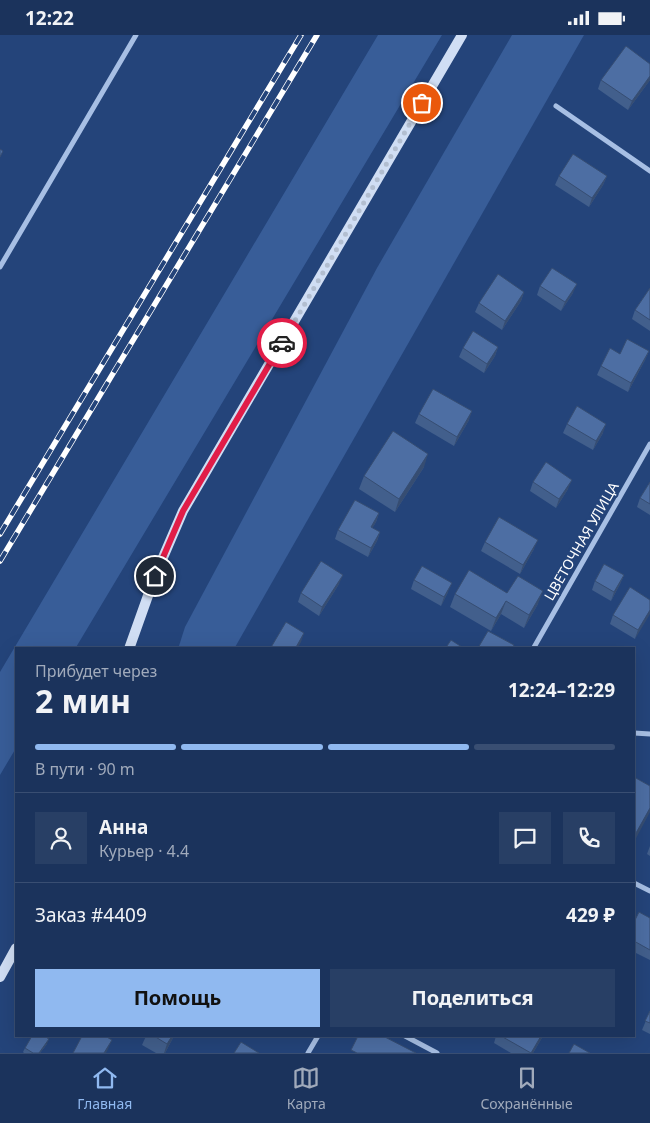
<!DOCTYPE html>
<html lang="ru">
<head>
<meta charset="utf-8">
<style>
  :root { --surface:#1b335c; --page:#283f65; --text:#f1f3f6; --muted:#a0aabb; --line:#394e72; --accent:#90b9f0 }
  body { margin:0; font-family:"Noto Sans",sans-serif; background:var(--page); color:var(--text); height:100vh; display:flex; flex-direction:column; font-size:19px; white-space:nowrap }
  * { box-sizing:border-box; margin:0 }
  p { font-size:16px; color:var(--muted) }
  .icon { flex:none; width:28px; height:28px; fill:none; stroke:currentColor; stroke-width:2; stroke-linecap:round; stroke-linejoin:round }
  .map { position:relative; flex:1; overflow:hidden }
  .sheet { position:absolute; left:15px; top:612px; width:620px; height:390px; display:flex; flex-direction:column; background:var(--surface); border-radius:0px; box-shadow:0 5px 20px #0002,0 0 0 1px var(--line) }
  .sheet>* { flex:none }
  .pin { position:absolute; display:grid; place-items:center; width:42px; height:42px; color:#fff; margin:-21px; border:2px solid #fff; border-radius:50%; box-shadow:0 1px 5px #0007 }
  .courier { position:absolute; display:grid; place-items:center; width:50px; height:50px; margin:-25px; border:4px solid #e11d48; border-radius:50%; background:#fff; color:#222; box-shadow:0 1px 6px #0007 }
  .head em { font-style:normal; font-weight:700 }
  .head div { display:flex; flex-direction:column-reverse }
  .head { display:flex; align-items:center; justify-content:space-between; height:85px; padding:0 20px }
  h1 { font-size:32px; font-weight:700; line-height:38px }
  .bar { display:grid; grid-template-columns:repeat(4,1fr); gap:8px 5px; align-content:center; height:60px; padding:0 20px }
  .bar i { height:6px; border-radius:4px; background:var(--line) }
  .bar .current { background:var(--accent) }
  .bar p { grid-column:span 4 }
  .line { display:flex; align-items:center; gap:12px; padding:0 20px; border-top:1px solid var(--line) }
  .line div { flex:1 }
  .round { display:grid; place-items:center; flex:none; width:52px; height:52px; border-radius:0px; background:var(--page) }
  .cta { display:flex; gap:10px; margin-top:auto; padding:10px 20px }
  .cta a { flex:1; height:58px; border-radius:0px; background:var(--accent); color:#111; font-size:20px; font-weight:700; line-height:58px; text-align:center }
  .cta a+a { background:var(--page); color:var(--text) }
  .status { display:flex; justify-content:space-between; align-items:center; height:35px; padding:0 25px; background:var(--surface); direction:ltr }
  .status svg { height:14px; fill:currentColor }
  .menu { display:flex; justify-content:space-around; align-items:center; height:70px; border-top:1px solid var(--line); background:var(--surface); font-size:14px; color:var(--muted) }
  .menu a { display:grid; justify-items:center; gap:2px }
  .menu .current { color:var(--accent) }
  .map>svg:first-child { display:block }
  .green { fill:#385d98 }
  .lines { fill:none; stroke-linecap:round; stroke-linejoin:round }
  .minor { stroke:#a7bfe4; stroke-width:5 }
  .secondary { stroke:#d0def4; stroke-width:10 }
  .rail-casing { stroke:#fff; stroke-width:5.5 }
  .rail { stroke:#24447a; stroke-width:4; stroke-dasharray:11; stroke-linecap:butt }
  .wall { fill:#425f8c }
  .shaded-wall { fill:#364d72 }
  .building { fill:#4d6ea3; stroke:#364d72 }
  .done { stroke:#b2bed0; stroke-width:5; stroke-dasharray:0 9 }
  .route { stroke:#e11d48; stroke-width:6 }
  .labels { text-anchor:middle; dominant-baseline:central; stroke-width:4; stroke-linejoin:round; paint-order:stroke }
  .street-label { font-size:14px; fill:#fff; stroke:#24447a }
</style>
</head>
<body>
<div class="status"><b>12:22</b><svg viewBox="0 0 49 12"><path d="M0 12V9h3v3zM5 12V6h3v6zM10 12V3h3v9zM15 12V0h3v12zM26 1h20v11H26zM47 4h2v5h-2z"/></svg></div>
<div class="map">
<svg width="650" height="1018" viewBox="0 0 650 1018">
  <rect width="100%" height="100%" fill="#24447a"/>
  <g class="green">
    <path d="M378,0H442L75,614H16V713L0,740V637Z"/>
    <path d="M512,0H584L234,614H178L185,592L377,233Z"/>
  </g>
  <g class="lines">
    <g class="minor">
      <path d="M556,71L650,136"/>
      <path d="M0,232L136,0"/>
      <path d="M533,614L650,409"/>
      <path d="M634,698L650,699"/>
      <path d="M634,848L650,856"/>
      <path d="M405,1001L437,1018"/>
      <path d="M308,1018L318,1001"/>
    </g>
    <g class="secondary">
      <path d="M129,614L155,541L183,476L462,0"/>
      <path d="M0,942L16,913"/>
    </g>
    <defs>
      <g id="rail">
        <path d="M0,499L301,0"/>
        <path d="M0,526L317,0"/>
      </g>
    </defs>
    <use href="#rail" class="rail-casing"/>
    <use href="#rail" class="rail"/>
  </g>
  <g class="wall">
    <path d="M650,29V45L628,75L598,54L601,45Z"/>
    <path d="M559,141H607L603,150L589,172L555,150Z"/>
    <path d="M540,251L573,258L561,276L537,260Z"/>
    <path d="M650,253V296L632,284L635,275Z"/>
    <path d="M524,257L521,266L502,295L475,277L479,268Z"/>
    <path d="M498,312L495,321L484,338L459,322L463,313Z"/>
    <path d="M649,316L645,325L628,357L597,340L601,331L620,319Z"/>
    <path d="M419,379L469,385L454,411L415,388Z"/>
    <path d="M567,389L603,398L593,415L563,398Z"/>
    <path d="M424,432L395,477L359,454L364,441Z"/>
    <path d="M533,447L568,454L556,473L530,456Z"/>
    <path d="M650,447V480L637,472L640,463Z"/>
    <path d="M379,478L376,487L372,493L380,497L377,506L368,522L335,504L338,495Z"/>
    <path d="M485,507L534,514L520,539L481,516Z"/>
    <path d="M624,540L620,549L611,566L592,555L595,546Z"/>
    <path d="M414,545L448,557L441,571L411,554Z"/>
    <path d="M339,549L319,581L298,567L301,558Z"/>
    <path d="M507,558L538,569L524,593L501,579L491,596L450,572L455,559Z"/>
    <path d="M650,565L635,604L610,589L613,580Z"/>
    <path d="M634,742L650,751L634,807Z"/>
    <path d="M650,811V821L647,819Z"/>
    <path d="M650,883V925L634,917V887Z"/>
    <path d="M650,976V999L642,995Z"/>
    <path d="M146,1001H174L165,1018H156L142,1010Z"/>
    <path d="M496,1001H543L533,1018H511L494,1008Z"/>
    <path d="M47,1009L40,1018H24L23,1017L25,1013Z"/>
  </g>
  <g class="shaded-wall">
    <path d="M650,41V45L628,75L632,66Z"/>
    <path d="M607,141L603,150L589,172L592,163Z"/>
    <path d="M577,249L573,258L561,276L565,267Z"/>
    <path d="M524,257L521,266L502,295L505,286Z"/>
    <path d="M498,312L495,321L484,338L487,329Z"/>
    <path d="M649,316L645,325L628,357L631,348Z"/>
    <path d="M472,376L469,385L454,411L457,402Z"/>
    <path d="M606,389L603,398L593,415L596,406Z"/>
    <path d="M428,419L424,432L395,477L399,464Z"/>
    <path d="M572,445L568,454L556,473L559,464Z"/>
    <path d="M379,478L376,487L368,501L371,492Z"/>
    <path d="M380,497L377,506L368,522L371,513Z"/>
    <path d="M538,505L534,514L520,539L523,530Z"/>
    <path d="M343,540L339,549L319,581L322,572Z"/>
    <path d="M624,540L620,549L611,566L614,557Z"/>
    <path d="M452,548L448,557L441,571L444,562Z"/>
    <path d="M543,556L538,569L524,593L529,580Z"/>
    <path d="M506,566L501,579L491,596L496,583Z"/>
    <path d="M650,575V579L635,604L638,595Z"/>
    <path d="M304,598L301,607L297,614H295Z"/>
    <path d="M650,773V777L634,807L636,798Z"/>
    <path d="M172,1001H174L165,1018H164L167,1009Z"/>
    <path d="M541,1001H543L533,1018H531Z"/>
    <path d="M49,1004L47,1009L40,1018H39Z"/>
    <path d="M112,1005L108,1014L106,1018H104Z"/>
  </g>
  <g class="building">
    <path d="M626,11L650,29V41L632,66L601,45Z"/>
    <path d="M0,114L3,116L0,122Z"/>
    <path d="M573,119L607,141L592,163L559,141Z"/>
    <path d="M552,233L577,249L565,267L540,251Z"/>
    <path d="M498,239L524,257L505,286L479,268Z"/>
    <path d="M650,253V285L635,275Z"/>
    <path d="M473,296L498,312L487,329L463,313Z"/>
    <path d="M627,304L649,316L631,348L601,331L610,313L620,319Z"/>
    <path d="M433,354L472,376L457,402L419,379Z"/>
    <path d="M577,371L606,389L596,406L567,389Z"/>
    <path d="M393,396L428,419L399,464L364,441Z"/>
    <path d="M546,427L572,445L559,464L533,447Z"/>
    <path d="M650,447V469L640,463Z"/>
    <path d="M355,465L379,478L371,492L380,497L371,513L338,495Z"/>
    <path d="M499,482L538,505L523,530L485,507Z"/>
    <path d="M321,526L343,540L322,572L301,558Z"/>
    <path d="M604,529L624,540L614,557L595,546Z"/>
    <path d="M422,531L452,548L444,562L414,545Z"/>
    <path d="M469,535L507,558L518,541L543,556L529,580L506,566L496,583L455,559Z"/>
    <path d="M630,552L650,565V575L638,595L613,580Z"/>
    <path d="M286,587L304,598L295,614H270Z"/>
    <path d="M488,596L514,610L512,614L478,613Z"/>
    <path d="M451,605L465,614H445Z"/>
    <path d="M634,742L650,751V773L636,798L634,797Z"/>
    <path d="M639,877L650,883V915L634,906V887Z"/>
    <path d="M650,976V988L645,986Z"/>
    <path d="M32,1001H44L49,1004L39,1018H33L25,1013Z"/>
    <path d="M82,1001H105L112,1005L104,1018H73Z"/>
    <path d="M154,1001H172L167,1009Z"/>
    <path d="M358,1001H383L416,1018H357L351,1015Z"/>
    <path d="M501,1001H541L531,1018Z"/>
    <path d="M241,1007L259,1018H234Z"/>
    <path d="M574,1009L590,1018H569Z"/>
  </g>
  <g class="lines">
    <path class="done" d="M282,308L422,68"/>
    <path class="route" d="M155,541L183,476L282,308"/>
  </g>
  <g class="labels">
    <g class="street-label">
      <text transform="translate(581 506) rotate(-60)">ЦВЕТОЧНАЯ УЛИЦА</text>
    </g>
  </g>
</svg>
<div class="pin" style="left:422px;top:68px;background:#ea580c"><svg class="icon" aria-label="bag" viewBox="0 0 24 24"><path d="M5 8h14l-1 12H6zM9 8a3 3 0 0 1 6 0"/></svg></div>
<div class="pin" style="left:155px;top:541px;background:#1f2937"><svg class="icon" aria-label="home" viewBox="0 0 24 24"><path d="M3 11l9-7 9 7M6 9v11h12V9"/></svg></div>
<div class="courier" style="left:282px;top:308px"><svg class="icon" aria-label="car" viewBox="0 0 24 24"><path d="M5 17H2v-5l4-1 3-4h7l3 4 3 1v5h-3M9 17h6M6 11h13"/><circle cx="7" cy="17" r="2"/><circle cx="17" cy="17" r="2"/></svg></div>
<section class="sheet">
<div class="head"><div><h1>2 мин</h1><p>Прибудет через</p></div><em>12:24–12:29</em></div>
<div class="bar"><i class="current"></i><i class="current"></i><i class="current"></i><i></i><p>В пути · 90 m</p></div>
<div class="line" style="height:90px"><a class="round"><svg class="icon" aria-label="person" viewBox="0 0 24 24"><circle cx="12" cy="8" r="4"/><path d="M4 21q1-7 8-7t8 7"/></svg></a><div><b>Анна</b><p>Курьер · 4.4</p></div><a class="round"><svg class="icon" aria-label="chat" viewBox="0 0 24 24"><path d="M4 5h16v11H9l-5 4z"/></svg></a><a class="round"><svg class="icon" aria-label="phone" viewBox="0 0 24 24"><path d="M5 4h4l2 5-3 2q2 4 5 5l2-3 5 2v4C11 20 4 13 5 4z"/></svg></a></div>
<div class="line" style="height:65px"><div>Заказ #4409</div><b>429 ₽</b></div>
<div class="cta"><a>Помощь</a><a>Поделиться</a></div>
</section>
</div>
<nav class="menu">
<a class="current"><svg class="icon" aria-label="home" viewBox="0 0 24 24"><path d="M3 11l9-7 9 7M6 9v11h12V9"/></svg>Главная</a>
<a><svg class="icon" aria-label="map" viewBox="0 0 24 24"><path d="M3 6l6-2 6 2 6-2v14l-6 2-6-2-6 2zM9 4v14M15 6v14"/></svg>Карта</a>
<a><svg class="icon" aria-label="saved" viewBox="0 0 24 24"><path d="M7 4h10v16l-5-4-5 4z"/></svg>Сохранённые</a>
</nav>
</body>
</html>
